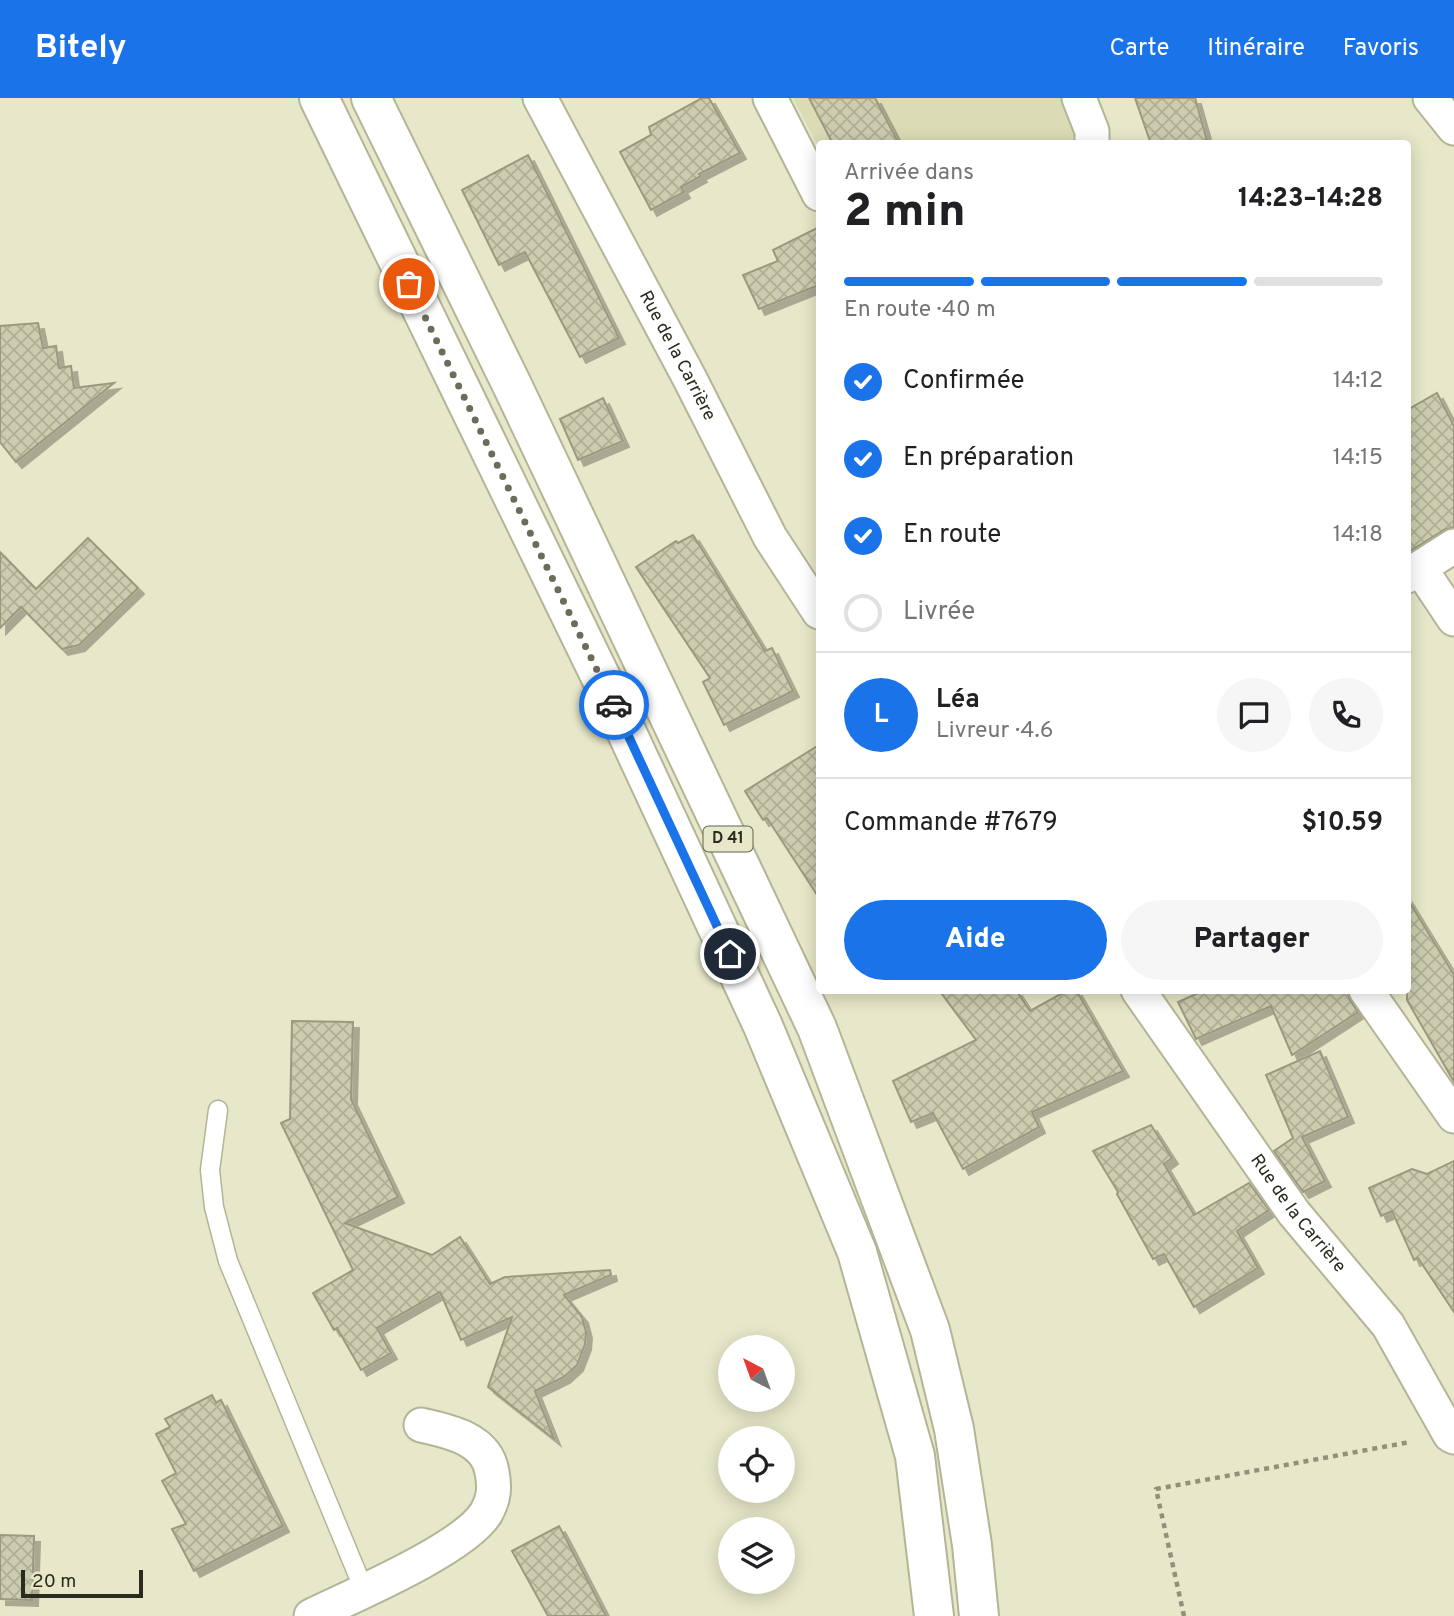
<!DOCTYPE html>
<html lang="fr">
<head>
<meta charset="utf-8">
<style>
  :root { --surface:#fff; --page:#f6f6f6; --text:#202124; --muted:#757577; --line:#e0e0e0; --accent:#1a73e8 }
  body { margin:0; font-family:Overpass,sans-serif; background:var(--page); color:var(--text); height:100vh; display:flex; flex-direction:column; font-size:26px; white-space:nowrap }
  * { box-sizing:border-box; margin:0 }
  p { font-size:23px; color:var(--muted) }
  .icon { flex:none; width:38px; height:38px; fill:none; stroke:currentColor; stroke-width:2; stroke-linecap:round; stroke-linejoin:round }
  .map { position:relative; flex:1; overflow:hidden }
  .side { position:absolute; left:816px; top:42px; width:595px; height:854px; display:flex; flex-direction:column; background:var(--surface); border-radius:7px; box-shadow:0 4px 18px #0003 }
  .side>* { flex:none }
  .needle { width:46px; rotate:319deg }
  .tools { position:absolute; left:718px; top:1237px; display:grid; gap:14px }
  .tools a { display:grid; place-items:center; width:77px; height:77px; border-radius:50%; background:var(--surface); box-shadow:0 4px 18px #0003; font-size:35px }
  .scale { position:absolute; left:21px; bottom:18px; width:122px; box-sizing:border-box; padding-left:7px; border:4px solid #2a2a1f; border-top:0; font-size:19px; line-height:24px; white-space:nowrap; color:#2a2a1f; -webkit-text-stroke:5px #e7e7c9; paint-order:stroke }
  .pin { position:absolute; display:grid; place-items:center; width:60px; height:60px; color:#fff; margin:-30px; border:4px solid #fff; border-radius:50%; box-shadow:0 2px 7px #0007 }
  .courier { position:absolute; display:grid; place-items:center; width:70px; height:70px; margin:-35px; border:5px solid #1a73e8; border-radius:50%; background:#fff; color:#222; box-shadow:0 2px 9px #0007 }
  .headline em { font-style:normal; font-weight:800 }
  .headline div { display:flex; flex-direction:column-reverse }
  .headline { display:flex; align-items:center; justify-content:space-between; height:119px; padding:0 28px }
  h1 { font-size:46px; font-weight:800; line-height:52px }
  .bar { display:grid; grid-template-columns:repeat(4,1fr); gap:10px 7px; align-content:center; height:84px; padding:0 28px }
  .bar i { height:9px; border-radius:5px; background:var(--line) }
  .bar .active { background:var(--accent) }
  .bar p { grid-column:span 4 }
  .line { display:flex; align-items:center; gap:18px; padding:0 28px; border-top:2px solid var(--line) }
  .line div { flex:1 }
  .round { display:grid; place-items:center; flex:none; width:74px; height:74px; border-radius:37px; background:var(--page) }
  ol { padding:0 28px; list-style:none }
  li { display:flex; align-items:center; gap:21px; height:77px }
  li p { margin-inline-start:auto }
  li .icon { padding:7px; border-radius:50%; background:var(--accent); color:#fff; stroke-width:4 }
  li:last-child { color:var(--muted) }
  li i { width:38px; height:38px; border:4px solid var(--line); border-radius:50% }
  .cta { display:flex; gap:14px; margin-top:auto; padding:14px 28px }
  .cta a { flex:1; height:80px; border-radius:42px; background:var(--accent); color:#fff; font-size:28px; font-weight:800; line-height:80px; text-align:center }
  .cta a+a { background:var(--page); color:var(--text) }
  header { display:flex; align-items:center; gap:42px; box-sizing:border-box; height:98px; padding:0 35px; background:var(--accent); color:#fff }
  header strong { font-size:33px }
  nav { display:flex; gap:38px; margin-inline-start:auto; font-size:24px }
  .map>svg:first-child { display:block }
  .built { fill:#dbdbb6 }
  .building { fill:url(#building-cross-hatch); stroke:#9b9a7f; stroke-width:2; filter:url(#shadow) }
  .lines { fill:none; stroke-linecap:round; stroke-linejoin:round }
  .service-casing { stroke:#b4b497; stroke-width:21 }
  .minor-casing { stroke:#b4b497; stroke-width:37 }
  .trunk-casing { stroke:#b4b497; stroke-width:42 }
  .path { stroke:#90907b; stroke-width:4.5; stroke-dasharray:5 5; stroke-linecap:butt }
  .service { stroke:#fff; stroke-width:18 }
  .minor { stroke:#fff; stroke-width:33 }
  .trunk { stroke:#fff; stroke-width:38 }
  .done { stroke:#6c6c5a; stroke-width:7; stroke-dasharray:0 12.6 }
  .route { stroke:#1a73e8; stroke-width:9 }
  .labels { text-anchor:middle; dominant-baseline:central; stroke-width:5; stroke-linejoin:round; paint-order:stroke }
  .shield { fill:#e7e7c9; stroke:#636352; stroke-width:2 }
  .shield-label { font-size:16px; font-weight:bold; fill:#2a2a1f }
  .street-label { font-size:18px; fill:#2a2a1f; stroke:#e7e7c9 }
</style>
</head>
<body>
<header>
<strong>Bitely</strong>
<nav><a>Carte</a><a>Itinéraire</a><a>Favoris</a></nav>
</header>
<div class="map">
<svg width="1454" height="1518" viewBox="0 0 1454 1518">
  <defs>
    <pattern id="building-cross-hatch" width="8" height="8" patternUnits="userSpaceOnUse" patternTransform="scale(1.75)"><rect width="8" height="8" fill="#ccccaf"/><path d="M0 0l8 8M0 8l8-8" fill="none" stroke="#afaf96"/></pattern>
    <filter id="shadow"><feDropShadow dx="6" dy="6" stdDeviation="0" flood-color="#0004"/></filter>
  </defs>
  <rect width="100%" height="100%" fill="#e7e7c9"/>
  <path class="built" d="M793,0H1064L1086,46H819V51Z"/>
  <g class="building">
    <path d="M702,0H709L740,55L699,76L701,78L681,89L684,94L651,112L620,54L651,37L649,29Z"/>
    <path d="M809,0H875L899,46H833Z"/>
    <path d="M1135,0H1195L1208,46H1151Z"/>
    <path d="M528,57L619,240L580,259L525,154L499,167L462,92Z"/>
    <path d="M819,129V187L759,211L743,177L778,163L773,152Z"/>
    <path d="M38,225L43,250L56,248L59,270L71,268L74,290L114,285L16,364L0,344V228Z"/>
    <path d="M1437,295L1454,328V429L1444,432L1407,455V312Z"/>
    <path d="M603,300L623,343L578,362L560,321Z"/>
    <path d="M693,437L765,553L772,550L793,593L724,627L703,584L710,580L636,469L676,443L678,445Z"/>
    <path d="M88,440L138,490L79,547L62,551L21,509L0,530V454L36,491Z"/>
    <path d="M819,647V800L767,720L763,722L745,693Z"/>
    <path d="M1407,800L1454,877V984L1407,902Z"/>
    <path d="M939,892H1016L1030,913L1068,892H1076L1123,973L1032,1014L1039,1029L963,1071L933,1015L911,1024L893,983L976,942Z"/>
    <path d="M1205,892H1347L1350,902L1358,914L1292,957L1271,908L1196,941L1178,904Z"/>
    <path d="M292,923L353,924L351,1001L398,1099L345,1125L432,1157L460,1139L490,1186L505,1179L610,1172L611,1177L564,1197L582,1219L586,1234L585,1246L577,1267L564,1279L535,1293L554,1341L488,1289L512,1219L461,1242L440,1194L377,1230L391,1255L361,1272L337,1230L334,1232L313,1195L353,1172L281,1025L290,1021Z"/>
    <path d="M1320,953L1348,1019L1302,1039L1325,1083L1303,1094L1274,1053L1293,1040L1266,977Z"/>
    <path d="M1151,1027L1172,1060L1164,1066L1194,1117L1249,1085L1269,1112L1237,1133L1258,1170L1194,1209L1164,1156L1153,1161L1117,1096L1118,1094L1093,1053Z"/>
    <path d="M1454,1063V1214L1418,1160L1414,1162L1392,1113L1381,1118L1369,1090L1412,1071L1427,1076Z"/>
    <path d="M212,1297L216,1305L221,1302L283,1428L194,1473L172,1431L186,1426L162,1383L176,1375L156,1336L170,1329L165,1321Z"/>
    <path d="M559,1428L567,1443L606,1518H548L512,1453Z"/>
    <path d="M0,1437L34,1438L32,1502L0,1501Z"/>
  </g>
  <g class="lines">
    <defs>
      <path id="service" d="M218,1012L210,1072L214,1109L228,1163L364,1492"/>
      <g id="minor">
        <path id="s1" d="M540,0L690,281L770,439L819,514"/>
        <path d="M770,0L819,96"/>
        <path d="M1079,0L1092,33V46"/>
        <path d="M1430,0L1454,30"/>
        <path d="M1420,470L1454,521"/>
        <path d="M1407,478L1454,448"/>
        <path id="s2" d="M1138,892L1294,1115L1388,1227L1450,1337L1454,1339"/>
        <path d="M1366,892L1454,1018"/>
        <path d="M311,1518C352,1498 464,1451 486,1415C494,1401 495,1390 492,1374C487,1341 449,1333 421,1327"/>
      </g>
      <g id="trunk">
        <path d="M319,0L608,594L763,928L857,1154L915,1358L934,1518"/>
        <path d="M371,0L512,287L817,930L930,1232L954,1331L972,1447L979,1518"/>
      </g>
    </defs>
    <use href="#service" class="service-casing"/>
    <use href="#minor" class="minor-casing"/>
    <use href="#trunk" class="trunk-casing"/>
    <path class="path" d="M1184,1518L1156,1391L1410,1344"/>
    <use href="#service" class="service"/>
    <use href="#minor" class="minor"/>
    <use href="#trunk" class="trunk"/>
  </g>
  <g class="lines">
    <path class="done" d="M409,186L614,607"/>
    <path class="route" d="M614,607L730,856"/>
  </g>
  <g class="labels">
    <rect class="shield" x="703.5" y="728.5" width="49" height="25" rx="5"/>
    <g class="shield-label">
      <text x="728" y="741">D 41</text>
    </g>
    <g class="street-label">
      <text stroke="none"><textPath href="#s1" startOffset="292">Rue de la Carrière</textPath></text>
      <text stroke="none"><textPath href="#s2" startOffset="275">Rue de la Carrière</textPath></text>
    </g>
  </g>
</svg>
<div class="tools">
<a><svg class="needle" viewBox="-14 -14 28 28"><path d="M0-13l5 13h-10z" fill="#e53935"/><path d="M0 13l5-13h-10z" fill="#757577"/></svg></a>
<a><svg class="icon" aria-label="locate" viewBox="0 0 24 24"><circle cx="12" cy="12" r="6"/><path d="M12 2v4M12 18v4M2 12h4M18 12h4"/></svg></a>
<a><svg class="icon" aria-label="layers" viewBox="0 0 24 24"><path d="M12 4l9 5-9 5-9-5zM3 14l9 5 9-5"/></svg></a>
</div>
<div class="scale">20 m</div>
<div class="pin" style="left:409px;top:186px;background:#ea580c"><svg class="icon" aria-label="bag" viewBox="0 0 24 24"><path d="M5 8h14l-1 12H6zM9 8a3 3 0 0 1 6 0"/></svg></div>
<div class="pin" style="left:730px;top:856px;background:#1f2937"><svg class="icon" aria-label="home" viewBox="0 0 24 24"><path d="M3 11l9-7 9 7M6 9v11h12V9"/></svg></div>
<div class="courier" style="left:614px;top:607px"><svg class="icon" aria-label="car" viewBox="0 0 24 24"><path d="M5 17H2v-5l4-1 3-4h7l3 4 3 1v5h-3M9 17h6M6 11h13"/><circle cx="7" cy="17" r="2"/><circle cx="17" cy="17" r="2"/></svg></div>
<section class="side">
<div class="headline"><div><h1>2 min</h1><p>Arrivée dans</p></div><em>14:23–14:28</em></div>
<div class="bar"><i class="active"></i><i class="active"></i><i class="active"></i><i></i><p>En route · 40 m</p></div>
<ol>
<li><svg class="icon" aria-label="check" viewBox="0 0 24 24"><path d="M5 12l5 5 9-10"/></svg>Confirmée<p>14:12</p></li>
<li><svg class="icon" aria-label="check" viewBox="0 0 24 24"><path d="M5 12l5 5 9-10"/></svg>En préparation<p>14:15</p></li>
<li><svg class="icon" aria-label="check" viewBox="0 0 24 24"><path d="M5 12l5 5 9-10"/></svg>En route<p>14:18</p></li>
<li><i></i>Livrée</li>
</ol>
<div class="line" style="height:126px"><b class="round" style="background:var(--accent);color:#fff">L</b><div><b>Léa</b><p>Livreur · 4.6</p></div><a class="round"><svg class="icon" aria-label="chat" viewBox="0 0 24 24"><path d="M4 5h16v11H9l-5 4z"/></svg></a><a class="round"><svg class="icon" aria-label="phone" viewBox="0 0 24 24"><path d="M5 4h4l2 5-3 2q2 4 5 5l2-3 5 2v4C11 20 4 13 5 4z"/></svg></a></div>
<div class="line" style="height:91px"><div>Commande #7679</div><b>$10.59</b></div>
<div class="cta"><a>Aide</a><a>Partager</a></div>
</section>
</div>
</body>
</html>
